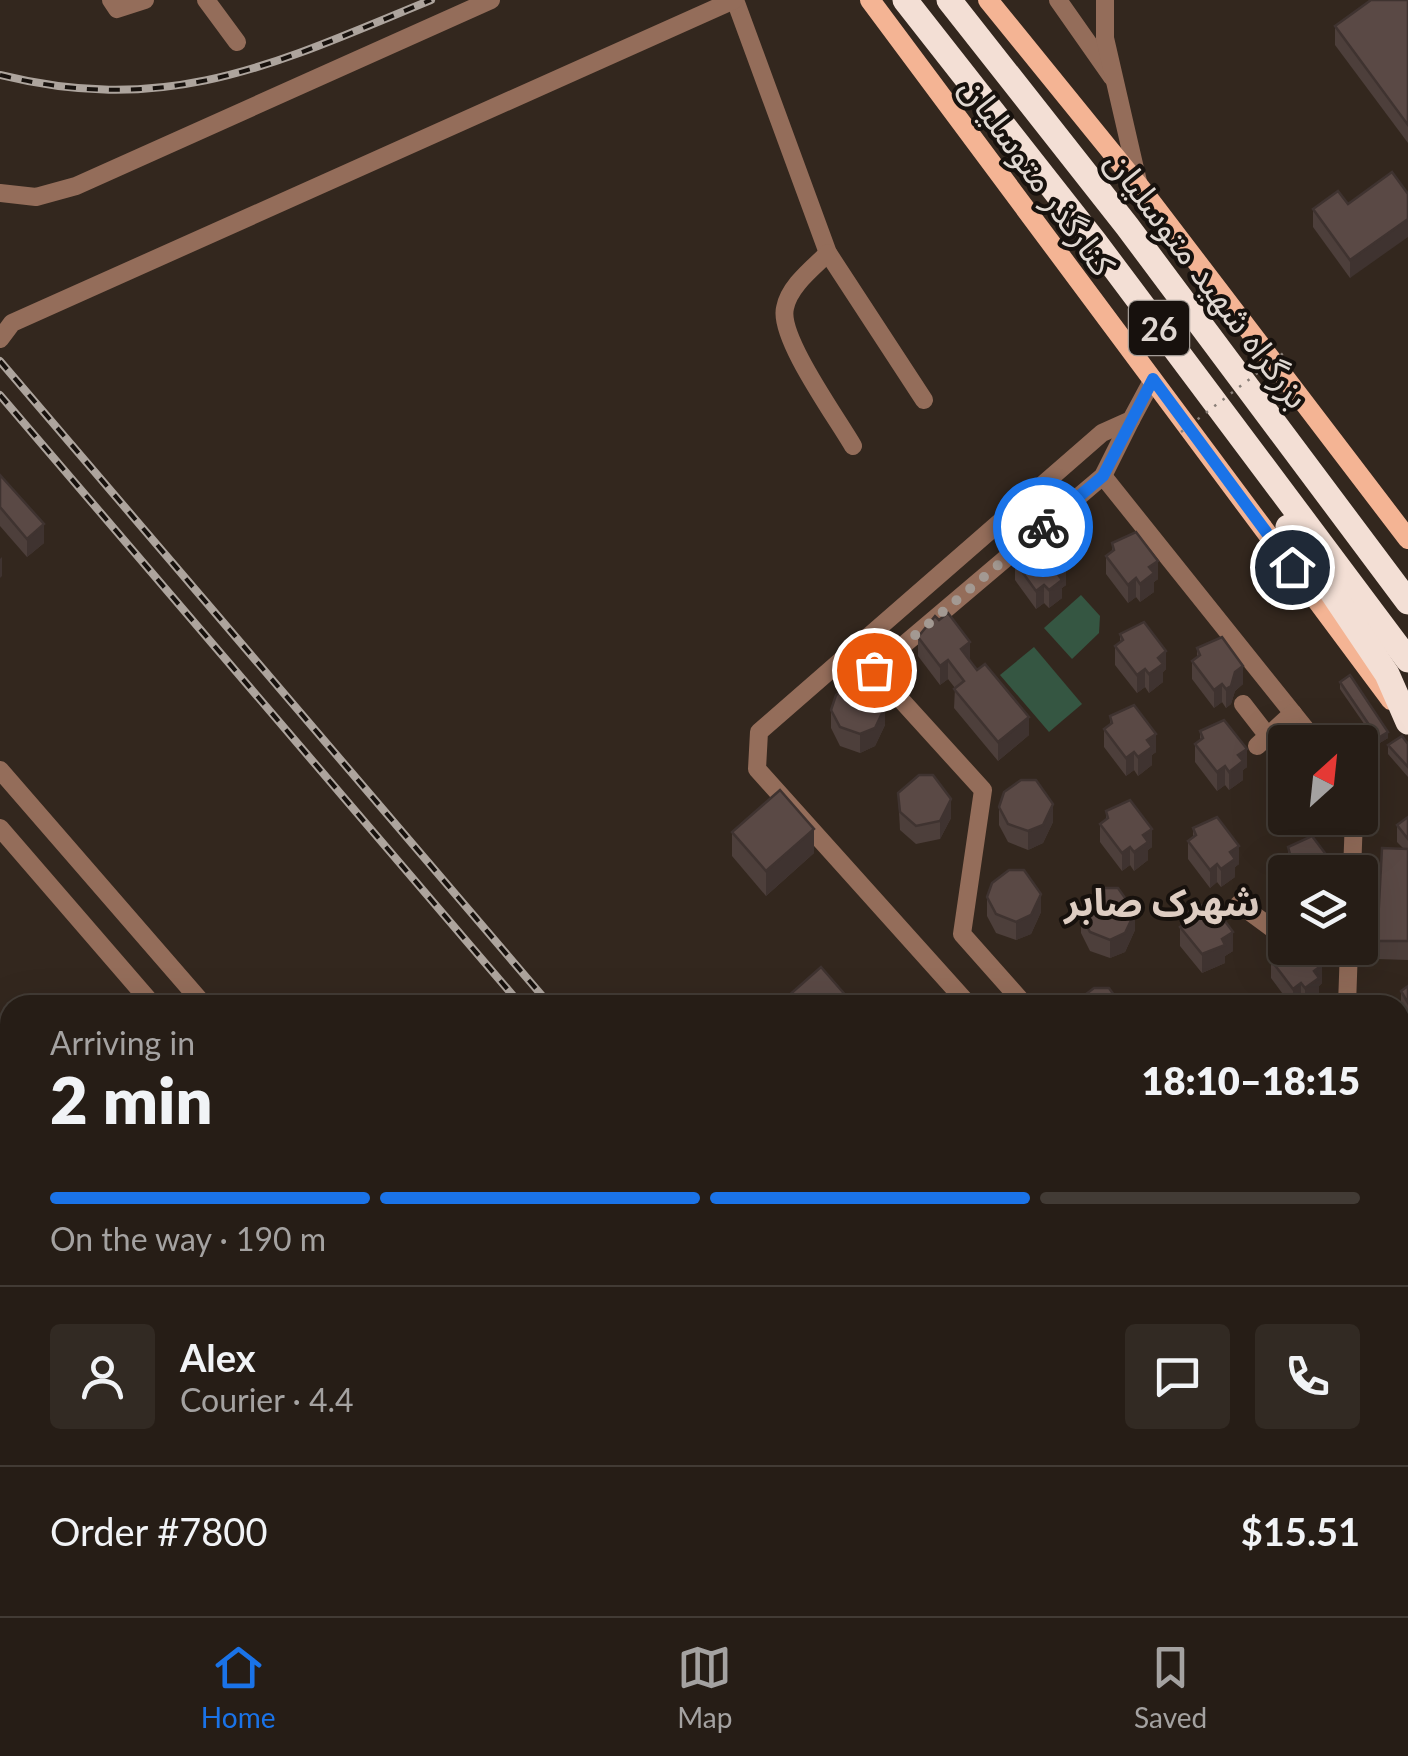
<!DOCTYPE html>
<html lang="en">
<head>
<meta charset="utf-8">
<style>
  :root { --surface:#261d16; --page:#322a23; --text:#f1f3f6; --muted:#a4a2a1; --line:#423b35; --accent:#1a73e8 }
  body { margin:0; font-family:Lato,"Noto Sans Arabic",sans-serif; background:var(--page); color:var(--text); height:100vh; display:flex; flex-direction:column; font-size:38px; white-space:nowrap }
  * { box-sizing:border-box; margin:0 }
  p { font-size:32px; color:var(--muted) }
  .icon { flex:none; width:55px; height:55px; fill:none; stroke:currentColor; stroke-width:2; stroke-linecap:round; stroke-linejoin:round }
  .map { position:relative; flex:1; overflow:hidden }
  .side { position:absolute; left:0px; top:995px; width:1410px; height:622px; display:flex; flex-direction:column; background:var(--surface); border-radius:30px 30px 0 0; box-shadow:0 10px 40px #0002,0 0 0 2px var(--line) }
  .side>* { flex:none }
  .needle { width:65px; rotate:27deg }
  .tools { position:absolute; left:1268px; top:725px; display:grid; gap:20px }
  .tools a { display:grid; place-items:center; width:110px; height:110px; border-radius:10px; background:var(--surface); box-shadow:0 10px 40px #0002,0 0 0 2px var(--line); font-size:50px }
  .pin { position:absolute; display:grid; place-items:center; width:85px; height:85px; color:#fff; margin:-42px; border:5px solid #fff; border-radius:50%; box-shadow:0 2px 10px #0007 }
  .courier { position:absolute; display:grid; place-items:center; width:100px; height:100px; margin:-50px; border:8px solid #1a73e8; border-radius:50%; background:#fff; color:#222; box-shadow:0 2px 12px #0007 }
  .headline em { font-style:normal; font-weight:800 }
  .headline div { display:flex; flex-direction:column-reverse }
  .headline { display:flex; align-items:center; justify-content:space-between; height:170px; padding:0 50px }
  h1 { font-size:65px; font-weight:800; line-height:75px }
  .bar { display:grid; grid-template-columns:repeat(4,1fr); gap:15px 10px; align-content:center; height:120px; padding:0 50px }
  .bar i { height:12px; border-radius:8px; background:var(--line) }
  .bar .active { background:var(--accent) }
  .bar p { grid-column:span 4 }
  .line { display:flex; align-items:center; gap:25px; padding:0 50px; border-top:2px solid var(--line) }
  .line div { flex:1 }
  .round { display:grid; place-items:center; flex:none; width:105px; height:105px; border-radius:10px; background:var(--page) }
  .tabs { display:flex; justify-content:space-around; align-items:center; height:140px; border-top:2px solid var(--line); background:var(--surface); font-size:28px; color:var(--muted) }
  .tabs a { display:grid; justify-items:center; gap:5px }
  .tabs .active { color:var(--accent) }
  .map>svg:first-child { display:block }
  .green { fill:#355642 }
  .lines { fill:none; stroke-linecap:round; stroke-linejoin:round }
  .minor { stroke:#946d5a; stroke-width:18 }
  .major { stroke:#f4b494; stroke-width:20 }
  .highway { stroke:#f3dfd5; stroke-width:25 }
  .rail-casing { stroke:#ada49d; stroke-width:8 }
  .rail { stroke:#17110d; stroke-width:4; stroke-dasharray:11; stroke-linecap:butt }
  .path-bridge { stroke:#897f78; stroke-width:2.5; stroke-dasharray:2.5 8; stroke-linecap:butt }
  .wall { fill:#4d3f3b }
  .shaded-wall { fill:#3f3330 }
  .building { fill:#5a4945; stroke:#3f3330; stroke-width:2.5 }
  .done { stroke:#a39992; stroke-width:10; stroke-dasharray:0 18 }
  .route { stroke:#1a73e8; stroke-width:12 }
  .labels { text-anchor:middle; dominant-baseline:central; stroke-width:8; stroke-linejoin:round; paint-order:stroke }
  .shield { fill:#17110d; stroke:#a39c96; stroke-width:2.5 }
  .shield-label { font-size:32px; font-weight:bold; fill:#dfd7d1 }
  .street-label { font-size:35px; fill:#dfd7d1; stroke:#17110d }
  .neighbourhood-label { font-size:38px; font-weight:bold; fill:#decdc2; stroke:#17110d }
</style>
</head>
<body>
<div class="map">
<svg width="1408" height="1616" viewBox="0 0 1408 1616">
  <rect width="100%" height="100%" fill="#33271e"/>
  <g class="green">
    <path d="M1081,595L1100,616L1099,633L1072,659L1044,628Z"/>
    <path d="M1034,647L1082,704L1049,732L1000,675Z"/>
    <path d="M476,1608H586L593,1616H466Z"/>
  </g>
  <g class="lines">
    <g class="minor">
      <path d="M111,0L117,9L145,0"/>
      <path d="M206,0L237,42"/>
      <path d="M735,0L828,253L924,400"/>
      <path d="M1058,0L1112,77"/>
      <path d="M1105,0V38L1139,186"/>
      <path d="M0,193L36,197L76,186L491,0"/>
      <path d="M828,253C813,268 789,286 785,308C778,337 837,418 853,446"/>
      <path d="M0,339L12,323L734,0"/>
      <path d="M1103,476L1316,742"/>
      <path d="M1243,704L1285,758"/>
      <path d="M1257,746L1293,713"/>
      <path d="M0,770L204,1005"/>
      <path d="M0,828L153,1005"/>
      <path d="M1352,872L1354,818"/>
      <path d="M1239,904L1273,929L1285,931"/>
      <path d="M969,1005L757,769L759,732L1102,433L1131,420L1153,379"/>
      <path d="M1025,1005L962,934L983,790L874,670L1103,476L1131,420"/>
      <path d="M1347,1005L1349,948"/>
      <path d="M1400,1510L1404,1514"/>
      <path d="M674,1608L681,1616"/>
      <path d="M728,1608L735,1616"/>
    </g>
    <g class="major">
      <path d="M870,0L1391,700"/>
      <path d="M988,0L1139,186L1408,539"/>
    </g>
    <g class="highway">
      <path d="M905,0L1095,242L1408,660"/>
      <path d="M949,0L1127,226L1408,602"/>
      <path d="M1288,527L1387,674L1408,722"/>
    </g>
    <defs>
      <g id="rail">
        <path d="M0,75C170,117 277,63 431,0"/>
        <path d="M0,361L550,1005"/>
        <path d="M0,395L521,1005"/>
        <path d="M1021,1608L1028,1616"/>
        <path d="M1064,1608L1072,1616"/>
      </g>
    </defs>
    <use href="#rail" class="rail-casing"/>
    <use href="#rail" class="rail"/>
    <path class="path-bridge" d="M1181,432L1286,351"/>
  </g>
  <g class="wall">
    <path d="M1408,0V143L1335,45V26Z"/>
    <path d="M1408,194L1350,278L1313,227V209Z"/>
    <path d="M0,475L44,543L27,557L0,526Z"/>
    <path d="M1112,543L1158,579L1154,582V592L1140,602L1136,597L1128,603L1106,574V556L1112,552Z"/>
    <path d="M1020,549L1066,585L1062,588V598L1049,608L1044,603L1036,609L1015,580V562L1020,558Z"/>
    <path d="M1120,634L1166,669L1163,672V682L1149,693L1145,687L1137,693L1115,665V646L1120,642Z"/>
    <path d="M918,637L970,660L1029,735L998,761L954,708L955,688L948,679L940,685L918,656Z"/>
    <path d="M1197,648L1243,684L1235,691L1231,704L1226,708L1222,702L1214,708L1192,679V661L1197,657Z"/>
    <path d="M1340,682L1388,738L1378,744L1340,689Z"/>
    <path d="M831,710L885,725L875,746L860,753L840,746L831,728Z"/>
    <path d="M1110,716L1156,752L1152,755V765L1138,776L1134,770L1126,776L1104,747V729L1110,725Z"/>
    <path d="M1200,731L1247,767L1243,770V780L1229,790L1225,785L1217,791L1195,762V744L1200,740Z"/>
    <path d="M1408,744V777L1388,754V745Z"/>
    <path d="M1285,756V797L1278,788V769L1283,765V757Z"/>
    <path d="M898,793L951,818L940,839L916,844L900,830Z"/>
    <path d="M999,807L1053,822L1043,843L1028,850L1008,842L999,825Z"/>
    <path d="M1106,811L1152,847L1148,850V860L1134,871L1130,865L1122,871L1100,842V824L1106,820Z"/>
    <path d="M1408,817V960L1377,959V941L1403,848L1397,842V825Z"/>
    <path d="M1193,828L1239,864L1235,867V877L1221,887L1217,882L1210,888L1188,859V841L1193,837Z"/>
    <path d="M732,832L814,853L766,896L732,856Z"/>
    <path d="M1288,847L1334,872H1285V882L1282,878V860L1288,856Z"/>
    <path d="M987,897L1041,912L1031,934L1016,940L996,933L987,916Z"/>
    <path d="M1185,914L1233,951L1225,956V963L1202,973L1180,946V927L1185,923Z"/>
    <path d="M1081,915L1135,930L1125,952L1110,958L1090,951L1081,933Z"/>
    <path d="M1276,947L1322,983L1319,986V996L1307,1005H1304L1301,1001L1296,1005H1291L1271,978V960L1276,956Z"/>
    <path d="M1408,986V1021L1401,1010V991Z"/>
    <path d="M0,1029L10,1033L3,1075L0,1074Z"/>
  </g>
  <g class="shaded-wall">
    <path d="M1408,219V237L1350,278V260Z"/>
    <path d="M44,524V543L27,557V539Z"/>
    <path d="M2,557V576L0,578V559Z"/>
    <path d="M1158,561V579L1154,582V592L1140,602V584L1149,567Z"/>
    <path d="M1066,567V585L1062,588V598L1049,608V590L1057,573Z"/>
    <path d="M1136,578V597L1128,603V585Z"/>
    <path d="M1044,585V603L1036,609V591Z"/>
    <path d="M970,642V661L961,649Z"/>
    <path d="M1166,651V669L1163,672V682L1149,693V674L1158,658Z"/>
    <path d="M948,660V679L940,685V666Z"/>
    <path d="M1243,666V684L1235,691L1231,704L1226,708V689L1235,672Z"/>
    <path d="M1145,669V687L1137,693V675Z"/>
    <path d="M1222,684V702L1214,708V690Z"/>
    <path d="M885,707V725L875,746L860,753V734Z"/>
    <path d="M1029,717V735L998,761V742Z"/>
    <path d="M1388,732V738L1378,744V738Z"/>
    <path d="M1156,734V752L1152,755V765L1138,776V757L1147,740Z"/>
    <path d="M1247,749V767L1243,770V780L1229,790V772L1238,755Z"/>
    <path d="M1134,752V770L1126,776V758Z"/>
    <path d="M1225,766V785L1217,791V772Z"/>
    <path d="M951,799V818L940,839V821Z"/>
    <path d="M1053,804V822L1043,843L1028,850V831Z"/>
    <path d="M814,829V853L766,896V871Z"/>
    <path d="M1152,829V847L1148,850V860L1134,871V852L1143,835Z"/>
    <path d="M1239,846V864L1235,867V877L1221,887V869L1230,852Z"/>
    <path d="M1130,847V865L1122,871V853Z"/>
    <path d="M1217,864V882L1210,888V870Z"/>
    <path d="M1041,894V912L1031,934L1016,940V922Z"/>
    <path d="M1135,912V930L1125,952L1110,958V940Z"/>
    <path d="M1233,932V951L1225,956V963L1202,973V954Z"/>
    <path d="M1322,965V983L1319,986V996L1305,1005V988L1314,971Z"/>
    <path d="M1301,983V1001L1293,1005V989Z"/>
    <path d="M10,1033V1058L3,1075V1051Z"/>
    <path d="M1204,1608H1214L1204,1616Z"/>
  </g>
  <g class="building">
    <path d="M1371,0H1408V125L1335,26Z"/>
    <path d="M1392,172L1408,194V219L1350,260L1313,209L1338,191L1348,204Z"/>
    <path d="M0,475L44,524L27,539L0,507Z"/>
    <path d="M1136,532L1158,561L1149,567L1154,573L1140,584L1136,578L1128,585L1106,556L1114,550L1112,543Z"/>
    <path d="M1044,538L1066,567L1057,573L1062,580L1049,590L1044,585L1036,591L1015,562L1023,556L1020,549Z"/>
    <path d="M948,613L970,642L961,649L977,670L985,664L1029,717L998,742L954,689L964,681L948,660L940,666L918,637L935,616L939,620Z"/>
    <path d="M1144,622L1166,651L1158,658L1163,664L1149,674L1145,669L1137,675L1115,646L1123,640L1120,634Z"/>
    <path d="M1222,637L1243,666L1235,672L1231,686L1226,689L1222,684L1214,690L1192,661L1200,655L1197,648Z"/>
    <path d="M1350,675L1388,732L1378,738L1340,682Z"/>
    <path d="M853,683H868L885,707L875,728L860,734L840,727L831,710L836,695Z"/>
    <path d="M1134,705L1156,734L1147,740L1152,747L1138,757L1134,752L1126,758L1104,729L1112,723L1110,716Z"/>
    <path d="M1224,720L1247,749L1238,755L1243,761L1229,772L1225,766L1217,772L1195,744L1203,738L1200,731Z"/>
    <path d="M1402,736L1408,744V767L1388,745Z"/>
    <path d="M1285,764V779L1278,769Z"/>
    <path d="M919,775H933L951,799L940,821L916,826L900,812L898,793Z"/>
    <path d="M1021,780H1036L1053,804L1043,825L1028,831L1008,824L999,807L1004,792Z"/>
    <path d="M780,790L814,829L766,871L732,832Z"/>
    <path d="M1130,800L1152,829L1143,835L1148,842L1134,852L1130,847L1122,853L1100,824L1108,818L1106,811Z"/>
    <path d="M1217,817L1239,846L1230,852L1235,859L1221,869L1217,864L1210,870L1188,841L1196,835L1193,828Z"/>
    <path d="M1408,817V839L1397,825Z"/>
    <path d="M1312,836L1334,865L1325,871L1326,872H1292L1282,860L1290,854L1288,847Z"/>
    <path d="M1382,848L1408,849V941H1377Z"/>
    <path d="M1009,870H1024L1041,894L1031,915L1016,922L996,914L987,897L992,883Z"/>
    <path d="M1103,888H1118L1135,912L1125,933L1110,940L1090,932L1081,915L1086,901Z"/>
    <path d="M1210,901L1233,932L1222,939L1225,945L1202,954L1180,927L1188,921L1185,914Z"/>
    <path d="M1285,943V948H1309L1322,965L1314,971L1319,978L1305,988L1301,983L1293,989L1271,960L1279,954L1276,947Z"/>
    <path d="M821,967L854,1005H778Z"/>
    <path d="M1408,986V1003L1401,991Z"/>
    <path d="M1094,988H1109L1121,1005H1075L1077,1001Z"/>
    <path d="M0,1029L10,1033L3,1051L0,1050Z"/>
  </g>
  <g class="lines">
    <path class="done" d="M874,670L1043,527"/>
    <path class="route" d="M1043,527L1103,476L1153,379L1292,567"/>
  </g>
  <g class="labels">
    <rect class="shield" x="1129" y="301" width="60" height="54" rx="8"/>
    <g class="shield-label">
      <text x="1159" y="328">26</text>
    </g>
    <g class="street-label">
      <text transform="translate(1039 175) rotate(54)">کنارگذر متوسلیان</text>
      <text transform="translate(1209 278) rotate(53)">بزرگراه شهید متوسلیان</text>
    </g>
    <g class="neighbourhood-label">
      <text x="1162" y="901">شهرک صابر</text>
    </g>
  </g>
</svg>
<div class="tools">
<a><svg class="needle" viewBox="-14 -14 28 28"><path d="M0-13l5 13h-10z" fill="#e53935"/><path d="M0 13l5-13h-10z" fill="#a4a2a1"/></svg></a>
<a><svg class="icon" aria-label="layers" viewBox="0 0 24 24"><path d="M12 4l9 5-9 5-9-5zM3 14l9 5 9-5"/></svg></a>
</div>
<div class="pin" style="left:874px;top:670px;background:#ea580c"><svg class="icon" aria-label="bag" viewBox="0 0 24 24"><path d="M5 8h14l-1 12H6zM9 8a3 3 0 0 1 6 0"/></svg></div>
<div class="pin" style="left:1292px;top:567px;background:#1f2937"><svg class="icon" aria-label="home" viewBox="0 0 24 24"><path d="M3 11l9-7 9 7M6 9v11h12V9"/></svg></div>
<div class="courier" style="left:1043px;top:527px"><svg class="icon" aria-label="bike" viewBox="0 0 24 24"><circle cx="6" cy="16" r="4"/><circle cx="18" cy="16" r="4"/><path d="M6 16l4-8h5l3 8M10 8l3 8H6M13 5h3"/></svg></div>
<section class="side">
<div class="headline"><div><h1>2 min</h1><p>Arriving in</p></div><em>18:10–18:15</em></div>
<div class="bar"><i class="active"></i><i class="active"></i><i class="active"></i><i></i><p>On the way · 190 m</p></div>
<div class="line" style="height:180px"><a class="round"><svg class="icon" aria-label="person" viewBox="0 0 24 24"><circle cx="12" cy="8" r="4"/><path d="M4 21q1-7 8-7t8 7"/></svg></a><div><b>Alex</b><p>Courier · 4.4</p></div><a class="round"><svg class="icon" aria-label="chat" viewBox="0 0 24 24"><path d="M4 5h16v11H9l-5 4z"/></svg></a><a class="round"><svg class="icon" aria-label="phone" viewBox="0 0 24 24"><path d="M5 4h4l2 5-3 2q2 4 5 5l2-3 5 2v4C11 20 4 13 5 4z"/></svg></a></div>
<div class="line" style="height:130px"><div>Order #7800</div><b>$15.51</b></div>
</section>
</div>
<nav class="tabs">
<a class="active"><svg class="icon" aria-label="home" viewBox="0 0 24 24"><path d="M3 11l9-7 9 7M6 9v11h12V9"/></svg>Home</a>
<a><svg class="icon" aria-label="map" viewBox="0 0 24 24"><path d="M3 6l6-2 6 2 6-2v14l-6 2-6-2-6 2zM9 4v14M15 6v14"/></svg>Map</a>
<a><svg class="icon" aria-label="saved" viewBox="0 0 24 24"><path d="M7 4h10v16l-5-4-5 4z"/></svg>Saved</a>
</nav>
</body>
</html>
